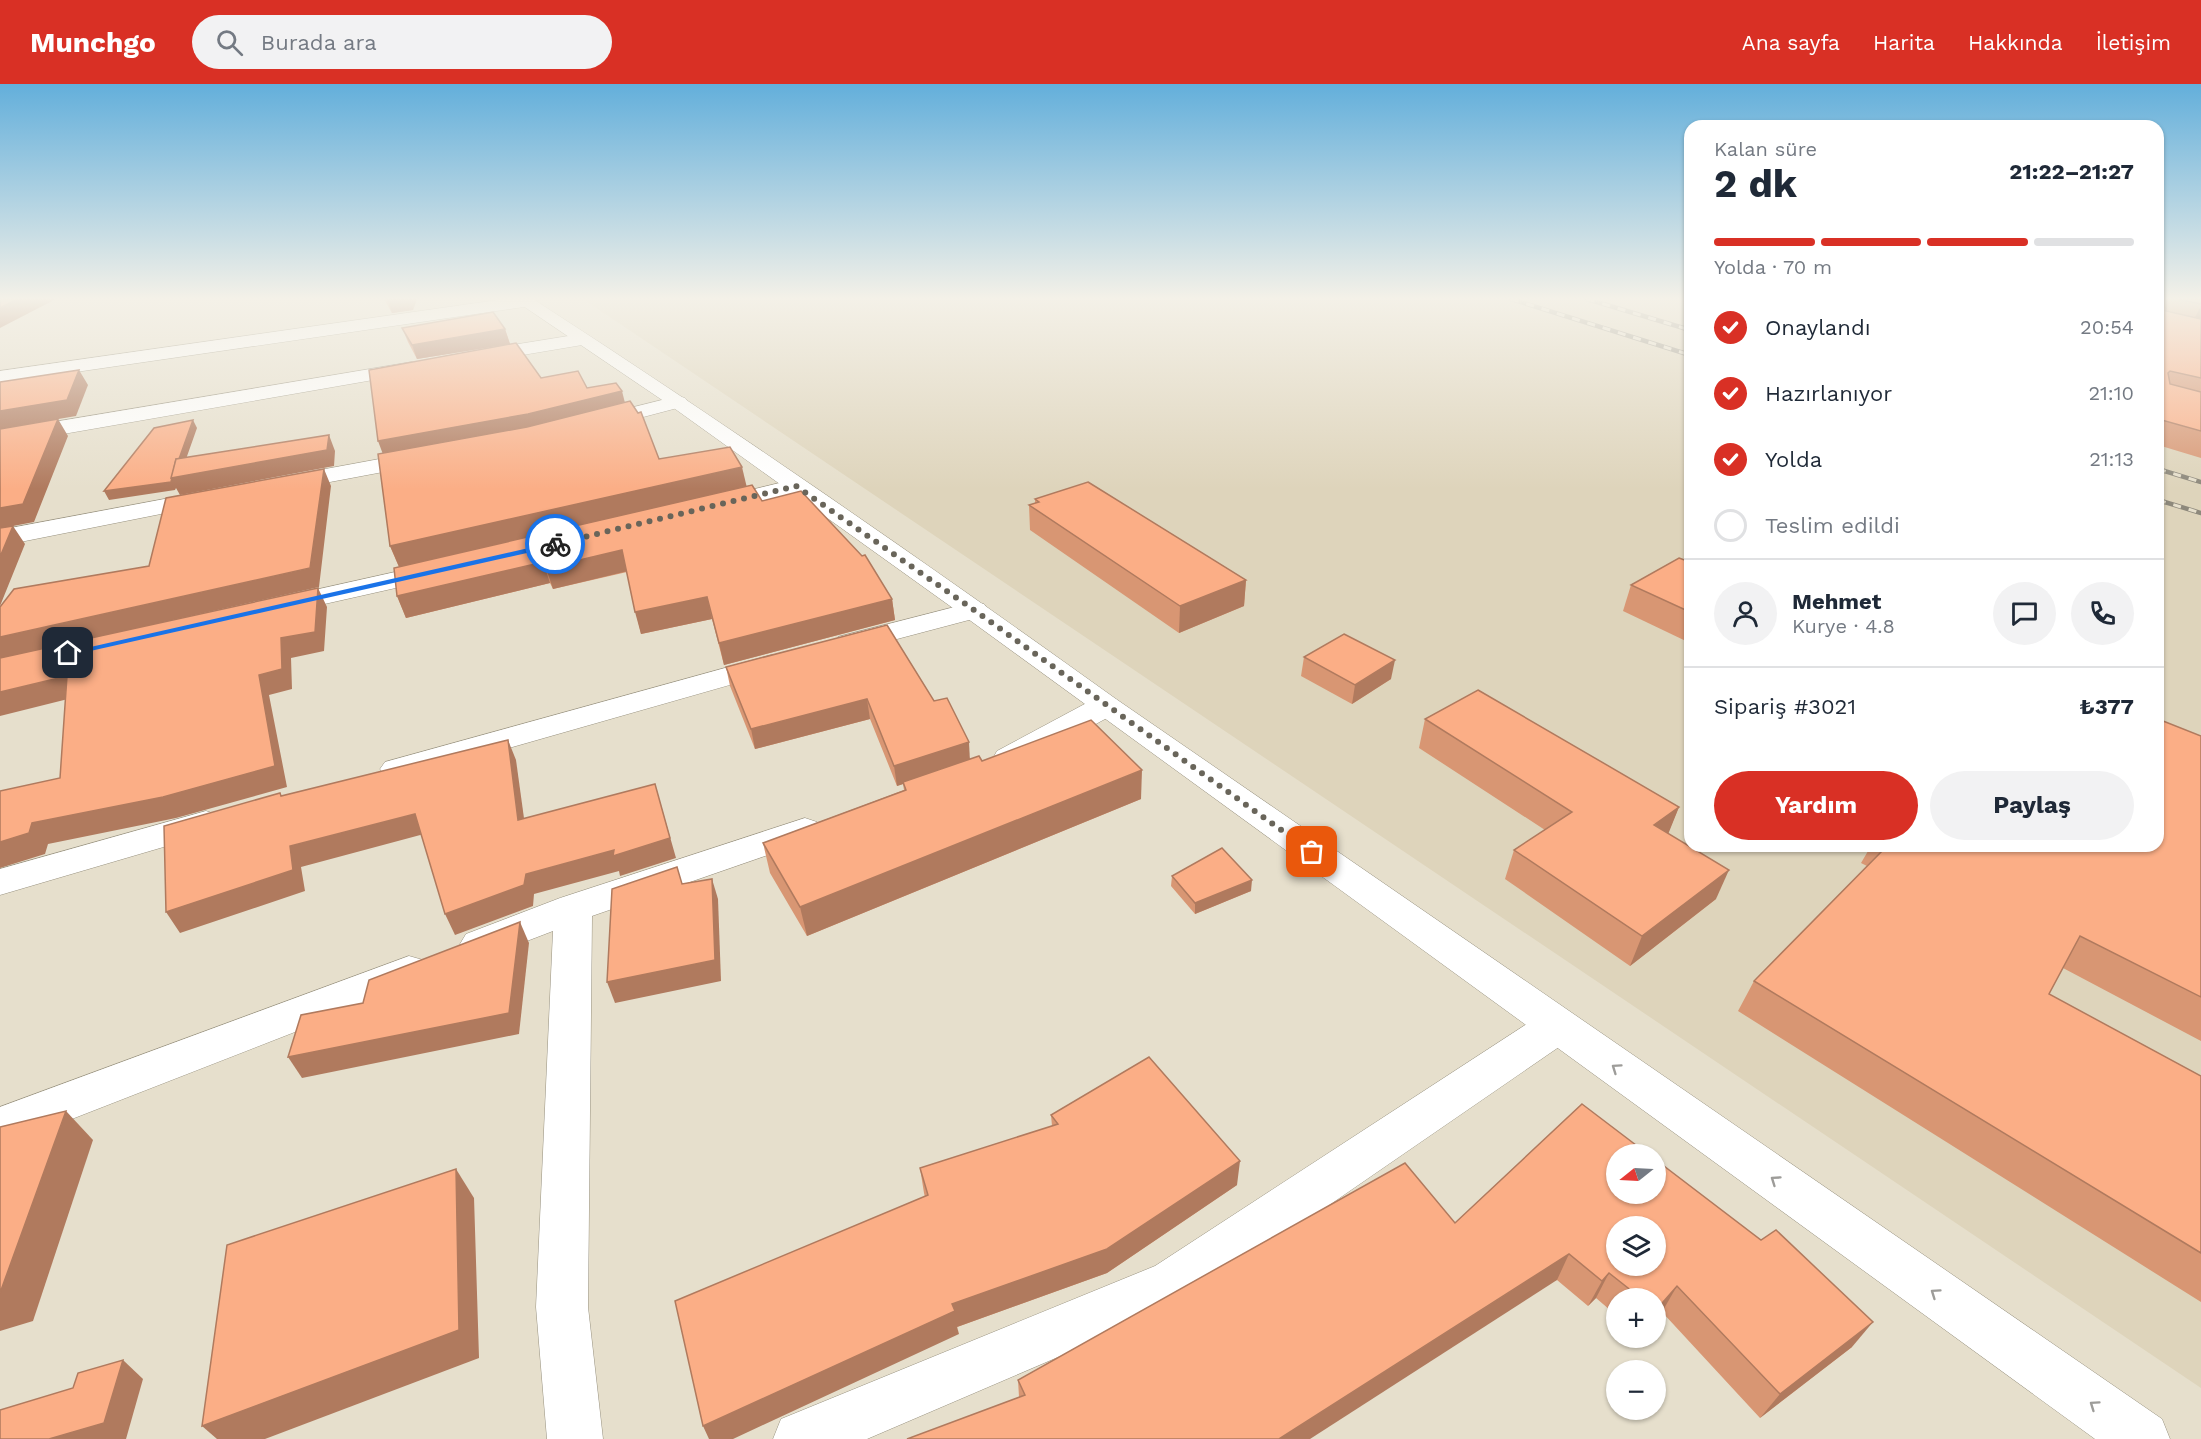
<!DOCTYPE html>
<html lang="tr">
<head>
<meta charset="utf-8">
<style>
  :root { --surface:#fff; --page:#f2f2f3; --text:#1f2937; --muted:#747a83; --line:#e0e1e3; --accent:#d93025 }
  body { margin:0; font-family:"Work Sans",sans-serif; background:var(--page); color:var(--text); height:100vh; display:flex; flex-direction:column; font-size:22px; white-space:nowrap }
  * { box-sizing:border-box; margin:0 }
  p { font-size:20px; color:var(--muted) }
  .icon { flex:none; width:33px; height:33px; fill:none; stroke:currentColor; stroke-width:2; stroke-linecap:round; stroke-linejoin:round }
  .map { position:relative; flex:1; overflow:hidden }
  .details { position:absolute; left:1684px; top:36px; width:480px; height:732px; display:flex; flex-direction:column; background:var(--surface); border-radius:18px; box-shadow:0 2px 4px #0004 }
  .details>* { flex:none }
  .needle { width:39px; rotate:252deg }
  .buttons { position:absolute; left:1606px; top:1060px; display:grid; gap:12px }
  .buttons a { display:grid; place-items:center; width:60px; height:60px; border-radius:50%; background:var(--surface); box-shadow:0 2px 4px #0004; font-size:30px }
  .pin { position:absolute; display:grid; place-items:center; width:51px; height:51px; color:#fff; margin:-26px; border-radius:12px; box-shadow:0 3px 9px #0006 }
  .courier { position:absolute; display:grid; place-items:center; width:60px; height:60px; margin:-30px; border:4px solid #1a73e8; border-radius:50%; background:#fff; color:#222; box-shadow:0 2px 8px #0007 }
  .headline em { font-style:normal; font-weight:700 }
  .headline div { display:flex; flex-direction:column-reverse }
  .headline { display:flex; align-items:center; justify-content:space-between; height:102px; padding:0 30px }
  h1 { font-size:39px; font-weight:700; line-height:45px }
  .bar { display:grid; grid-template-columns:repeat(4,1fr); gap:9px 6px; align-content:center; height:72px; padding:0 30px }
  .bar i { height:8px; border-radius:4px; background:var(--line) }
  .bar .on { background:var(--accent) }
  .bar p { grid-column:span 4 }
  .line { display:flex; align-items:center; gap:15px; padding:0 30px; border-top:2px solid var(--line) }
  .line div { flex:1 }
  .round { display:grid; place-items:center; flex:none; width:63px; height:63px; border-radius:32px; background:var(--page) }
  ol { padding:0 30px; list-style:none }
  li { display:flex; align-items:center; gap:18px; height:66px }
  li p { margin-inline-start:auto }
  li .icon { padding:6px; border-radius:50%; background:var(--accent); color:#fff; stroke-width:4 }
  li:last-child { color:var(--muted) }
  li i { width:33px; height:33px; border:3px solid var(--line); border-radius:50% }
  .button { display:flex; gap:12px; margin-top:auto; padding:12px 30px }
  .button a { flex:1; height:69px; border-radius:36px; background:var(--accent); color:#fff; font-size:24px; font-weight:700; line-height:69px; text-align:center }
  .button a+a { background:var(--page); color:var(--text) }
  header { display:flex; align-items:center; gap:36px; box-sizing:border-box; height:84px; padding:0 30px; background:var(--accent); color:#fff }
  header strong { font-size:28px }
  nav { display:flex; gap:33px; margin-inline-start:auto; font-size:21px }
  .search { width:420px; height:54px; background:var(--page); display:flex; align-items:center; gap:15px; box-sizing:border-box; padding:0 21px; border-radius:33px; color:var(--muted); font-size:22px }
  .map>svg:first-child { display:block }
  .built { fill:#ded4bb }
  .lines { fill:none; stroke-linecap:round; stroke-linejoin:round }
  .minor-casing { stroke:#97917f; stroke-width:1 }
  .tertiary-casing { stroke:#97917f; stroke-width:1 }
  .minor { fill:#fff; fill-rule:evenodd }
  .tertiary { fill:#fff; fill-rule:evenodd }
  .rail-casing { stroke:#8e897c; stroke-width:4.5 }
  .rail { stroke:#e6dfcc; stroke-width:3; stroke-dasharray:8; stroke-linecap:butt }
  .wall { fill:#d89673 }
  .shaded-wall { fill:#b07a5e }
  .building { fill:#fbae86; stroke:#b07a5e; stroke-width:1.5; fill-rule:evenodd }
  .oneway { stroke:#9d9c99 }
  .route { fill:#1a73e8 }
  .done { stroke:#69655a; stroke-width:6; stroke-dasharray:0 10.8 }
</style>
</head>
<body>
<header>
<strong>Munchgo</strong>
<div class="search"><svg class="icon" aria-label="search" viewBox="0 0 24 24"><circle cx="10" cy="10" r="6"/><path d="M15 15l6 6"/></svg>Burada ara</div>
<nav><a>Ana sayfa</a><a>Harita</a><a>Hakkında</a><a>İletişim</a></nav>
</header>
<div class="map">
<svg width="2201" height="1355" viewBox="0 0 2201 1355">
  <rect width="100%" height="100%" fill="#e6dfcc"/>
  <path class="built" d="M583,215H1690V762H2158L2159,322L2201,333V1304Z"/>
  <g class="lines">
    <defs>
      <g id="minor">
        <path d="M505,215H531L533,218L530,222L524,223L0,299V287Z"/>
        <path d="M581,250L588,252L590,256L588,260L475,279L468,277L465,273L468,269L475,267Z"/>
        <path d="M412,278L419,280L422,284L419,288L0,361V347Z"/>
        <path d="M678,312L685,314L688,318L685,322L594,346L586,345L583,340L586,335Z"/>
        <path d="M423,367L431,369L434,374L431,379L282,407L274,405L270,400L274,395L282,393Z"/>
        <path d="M796,395L804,397L808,402L804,407L715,429L706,427L703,422L706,417Z"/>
        <path d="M207,407L216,409L219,414L216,419L0,462V446Z"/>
        <path d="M440,478L449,480L453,486L449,492L280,530L270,528L266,522L270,516Z"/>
        <path d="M974,518L984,520L988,526L984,532L848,568L838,565L834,559L838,553Z"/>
        <path d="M772,571L782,574L787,580L782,586L397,696L385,692L380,685L385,678Z"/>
        <path d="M1105,613L1116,615L1121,622L1116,629L1021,681L1009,684L997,681L993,674L997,667L1094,615Z"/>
        <path d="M206,727L218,731L224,739L218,747L0,811V785Z"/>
        <path d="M805,734L817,738L823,746L817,754L592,832L588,1223L603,1355H547L536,1223L553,847L480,875L466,870L460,860L466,850L560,814Z"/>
        <path d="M409,872L423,876L429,887L423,898L0,1063V1023Z"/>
        <path d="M1557,925L1572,930L1578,942L1572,954L1191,1216L867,1355H773L781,1335L1155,1182L1542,930Z"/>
      </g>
      <path id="tertiary" d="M513,215H533C731,343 925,478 1116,615L2162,1335L2170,1355H2095L964,532L671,322Z"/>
    </defs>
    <use href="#minor" class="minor-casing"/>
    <use href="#tertiary" class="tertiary-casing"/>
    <use href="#minor" class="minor"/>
    <use href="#tertiary" class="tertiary"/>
    <defs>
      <g id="rail">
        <path d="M1511,215L1690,271"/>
        <path d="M1587,215L1690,246"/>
        <path d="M2158,385L2201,398"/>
        <path d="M2158,416L2201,429"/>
      </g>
    </defs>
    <use href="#rail" class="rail-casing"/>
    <use href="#rail" class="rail"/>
  </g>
  <g class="wall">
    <path d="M384,215H417L413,226L392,229Z"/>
    <path d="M2158,215H2201V374L2158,361Z"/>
    <path d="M402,244L505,245L510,260L417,275L408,258Z"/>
    <path d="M541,294L587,304L625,318L659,375L746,403L762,417L892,515L895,536L724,581L712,535L641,550L627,488L553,505L550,499L406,534L397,512L399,483L390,462L383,369Z"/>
    <path d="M1035,415L1246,496L1244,522L1179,549L1030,446L1029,421L1035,419Z"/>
    <path d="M1690,478V559L1623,527L1631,501Z"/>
    <path d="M887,541L970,675L1141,715L807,852L770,789L763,759L904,706L903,700L897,702L870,635L755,665L730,602L726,583Z"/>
    <path d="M1304,573L1391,595L1352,620L1301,592Z"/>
    <path d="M1425,635L1679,723L1668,749L1716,815L1630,882L1505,795L1514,766L1545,746L1419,664Z"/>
    <path d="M2201,652V957L2063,884L2049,910L2201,992V1218L1738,927L1754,897L1867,782L1861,779L1871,762H2158Z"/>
    <path d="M1172,792L1251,807L1195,830L1171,802Z"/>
    <path d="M1582,1020L1852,1263L1760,1334L1662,1228L1656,1215H1617V1232L1596,1214L1588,1222L1557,1196L1019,1313L1018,1296L1455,1139Z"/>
    <path d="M1051,1031L1237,1101L1107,1189L957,1243L959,1250L924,1109L920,1084L1052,1042Z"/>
  </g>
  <g class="shaded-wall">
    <path d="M17,215H56L0,244V224Z"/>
    <path d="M387,215H417L413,226L392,229Z"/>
    <path d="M2201,222V236L2192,239Z"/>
    <path d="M505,245L510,260L417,275L412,261Z"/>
    <path d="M79,286L88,301L76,332L0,345V327Z"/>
    <path d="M622,307L626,323L384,373L378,357Z"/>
    <path d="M58,335L68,352L34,438L13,442L25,460L0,522V424Z"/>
    <path d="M193,336L197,344L180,392L329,351L335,367L334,382L180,411L176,404L175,406L109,416L104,407Z"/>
    <path d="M742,383L747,404L400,485L390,462Z"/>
    <path d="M324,385L331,402L319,503L0,575V553L310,484Z"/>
    <path d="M622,466L628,487L553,505L546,484Z"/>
    <path d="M543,478L550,499L406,534L397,512Z"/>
    <path d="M1246,496L1244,522L1179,549L1180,522Z"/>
    <path d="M318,504L327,523L324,567L291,574L292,605L269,611L287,703L176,734L48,760L45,770L0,784V758L32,739L259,591L281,554Z"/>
    <path d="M707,513L712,535L641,550L635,528Z"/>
    <path d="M892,515L895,536L724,581L719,559Z"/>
    <path d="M1395,576L1391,595L1352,620L1355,601Z"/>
    <path d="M67,592L80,612L0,632V608Z"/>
    <path d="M867,615L870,635L755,665L751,645Z"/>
    <path d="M508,656L516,676L527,756L518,736Z"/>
    <path d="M969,658L970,678L897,702L894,682Z"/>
    <path d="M1142,686L1141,715L807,852L800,823Z"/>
    <path d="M655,700L676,774L620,792L619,787L534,810L533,822L455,851L445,830L526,790L614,766Z"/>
    <path d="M1679,723L1667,753L1654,741Z"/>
    <path d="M415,730L424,750L301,783L305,807L180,849L166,828L290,762Z"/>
    <path d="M1729,786L1716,815L1630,882L1642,852Z"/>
    <path d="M712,795L718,815L721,897L615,919L607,898Z"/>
    <path d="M1252,796L1251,807L1195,830V819Z"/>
    <path d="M520,838L529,859L519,950L302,994L288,973Z"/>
    <path d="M66,1027L93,1056L33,1237L0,1247V1209Z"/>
    <path d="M1240,1077L1237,1101L1107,1189L957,1243L959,1250L733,1355H709L703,1342L952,1220Z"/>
    <path d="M456,1085L474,1114L479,1274L265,1355H217L202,1342Z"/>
    <path d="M1569,1170L1557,1196L1310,1355H1279Z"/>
    <path d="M1609,1189L1596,1214L1588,1222L1602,1197Z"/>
    <path d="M1677,1202L1662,1228L1656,1234V1226Z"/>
    <path d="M1873,1238L1852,1263L1760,1334L1780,1310Z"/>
    <path d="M123,1276L143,1295L126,1355H49Z"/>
  </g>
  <g class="building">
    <path d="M0,215H17L0,224Z"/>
    <path d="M2158,215H2167L2166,227L2201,235V294L2170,287L2168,289L2170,300L2201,308V347L2158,335Z"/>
    <path d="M2178,215H2201V220Z"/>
    <path d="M493,228L505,245L412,261L402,244Z"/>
    <path d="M516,259L541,294L578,287L587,304L616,299L622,307L528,330L378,357L369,286Z"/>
    <path d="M79,286L67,316L0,327V298Z"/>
    <path d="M630,317L638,329L641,328L659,375L730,363L742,383L390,462L378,370L527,343Z"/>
    <path d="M58,335L23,420L0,424V345Z"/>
    <path d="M193,336L179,375H176L171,398L104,407L154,344Z"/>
    <path d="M329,351L327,366L171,394L176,375Z"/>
    <path d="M324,385L310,484L0,553V523L14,505L149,482L166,414Z"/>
    <path d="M1088,398L1246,496L1180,522L1029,421L1039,418L1035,415Z"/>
    <path d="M752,401L762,417L801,407L862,472L865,471L892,515L719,559L707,513L635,528L622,466L546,484L543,478L397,512L394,484Z"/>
    <path d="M13,442L0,473V444Z"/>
    <path d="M1679,474L1690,478V528L1631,501Z"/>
    <path d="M318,504L315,548L281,554L282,585L259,591L275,682L163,713L32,739L29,749L0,758V707L60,694L67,592L0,608V574Z"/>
    <path d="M887,541L934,617L947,614L969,658L894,682L867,615L751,645L726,583Z"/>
    <path d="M1344,550L1395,576L1355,601L1304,573Z"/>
    <path d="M1478,606L1679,723L1654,741L1729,786L1642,852L1514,766L1572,728L1425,635Z"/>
    <path d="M2158,635L2201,652V913L2080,852L2049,910L2201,992V1169L1754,897L1887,762H2158Z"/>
    <path d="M1091,636L1142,686L800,823L763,759L906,706L903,698L979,672L982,677Z"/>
    <path d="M508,656L518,736L655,700L670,754L613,772L614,766L526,790L524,801L445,830L415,730L290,762L293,786L166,828L164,742L280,709L281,712Z"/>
    <path d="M1222,764L1252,796L1195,819L1172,792Z"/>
    <path d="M677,783L682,800L712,795L715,876L607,898L612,805Z"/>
    <path d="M520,838L509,929L288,973L301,931L363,919L369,896Z"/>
    <path d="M1149,973L1240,1077L1107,1165L952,1220L955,1227L703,1342L675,1217L928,1111L920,1084L1058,1040L1051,1031Z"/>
    <path d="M1582,1020L1649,1071H1617V1110H1656V1076L1761,1156L1776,1146L1873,1238L1780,1310L1677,1202L1656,1226V1215H1642L1609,1189L1602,1197L1569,1170L1279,1355H907L1025,1311L1018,1296L1405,1079L1455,1139ZM1617,1143H1656V1182H1617Z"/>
    <path d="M66,1027L0,1209V1043Z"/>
    <path d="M456,1085L459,1246L202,1342L227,1161Z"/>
    <path d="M123,1276L104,1339L49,1355H0V1326L73,1304L78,1289Z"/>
  </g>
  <defs><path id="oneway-chevron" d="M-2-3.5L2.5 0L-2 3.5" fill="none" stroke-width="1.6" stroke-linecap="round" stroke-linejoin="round" transform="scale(1.5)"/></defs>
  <g class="oneway">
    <use href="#oneway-chevron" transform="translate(1616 984) rotate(-145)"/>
    <use href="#oneway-chevron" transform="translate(1775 1096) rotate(-145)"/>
    <use href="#oneway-chevron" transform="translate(1935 1209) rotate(-145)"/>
    <use href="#oneway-chevron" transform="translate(2094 1321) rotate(-145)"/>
  </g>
  <linearGradient id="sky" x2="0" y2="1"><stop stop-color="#63afdb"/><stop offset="0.53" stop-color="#f4f1e8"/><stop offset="1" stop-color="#f4f1e8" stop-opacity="0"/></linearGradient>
  <rect width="2201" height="405" fill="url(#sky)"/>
  <path class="route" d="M555,458L559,460L558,462L68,572L64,569Z"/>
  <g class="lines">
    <path class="done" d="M555,460L796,402L974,526L1312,768"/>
  </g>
</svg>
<div class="buttons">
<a><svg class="needle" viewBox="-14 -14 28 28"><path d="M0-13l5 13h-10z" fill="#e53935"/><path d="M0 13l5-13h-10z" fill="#747a83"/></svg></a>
<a><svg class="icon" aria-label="layers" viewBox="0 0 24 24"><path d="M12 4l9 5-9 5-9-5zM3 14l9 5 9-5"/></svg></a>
<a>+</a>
<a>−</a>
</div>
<div class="pin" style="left:1312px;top:768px;background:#ea580c"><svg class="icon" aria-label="bag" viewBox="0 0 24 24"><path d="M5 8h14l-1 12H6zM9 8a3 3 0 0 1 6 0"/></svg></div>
<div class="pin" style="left:68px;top:569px;background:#1f2937"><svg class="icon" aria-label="home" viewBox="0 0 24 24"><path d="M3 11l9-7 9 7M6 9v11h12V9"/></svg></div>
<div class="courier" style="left:555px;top:460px"><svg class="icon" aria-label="bike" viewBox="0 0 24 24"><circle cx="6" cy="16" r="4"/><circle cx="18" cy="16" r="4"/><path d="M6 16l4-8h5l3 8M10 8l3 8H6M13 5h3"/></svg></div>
<section class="details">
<div class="headline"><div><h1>2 dk</h1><p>Kalan süre</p></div><em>21:22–21:27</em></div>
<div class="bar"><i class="on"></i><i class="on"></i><i class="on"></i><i></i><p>Yolda · 70 m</p></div>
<ol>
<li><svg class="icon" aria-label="check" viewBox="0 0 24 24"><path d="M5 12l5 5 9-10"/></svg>Onaylandı<p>20:54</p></li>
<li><svg class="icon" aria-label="check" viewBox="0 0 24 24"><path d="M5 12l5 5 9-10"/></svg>Hazırlanıyor<p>21:10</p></li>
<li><svg class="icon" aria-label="check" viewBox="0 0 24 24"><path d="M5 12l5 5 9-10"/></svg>Yolda<p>21:13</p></li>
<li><i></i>Teslim edildi</li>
</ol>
<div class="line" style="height:108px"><a class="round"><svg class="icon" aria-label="person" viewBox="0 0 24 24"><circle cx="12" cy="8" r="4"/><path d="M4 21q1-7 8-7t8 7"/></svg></a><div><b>Mehmet</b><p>Kurye · 4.8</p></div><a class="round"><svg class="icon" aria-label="chat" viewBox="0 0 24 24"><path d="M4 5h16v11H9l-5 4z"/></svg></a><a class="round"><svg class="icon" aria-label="phone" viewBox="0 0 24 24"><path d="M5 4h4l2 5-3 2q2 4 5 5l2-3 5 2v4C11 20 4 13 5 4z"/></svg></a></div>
<div class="line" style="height:78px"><div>Sipariş #3021</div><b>₺377</b></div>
<div class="button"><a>Yardım</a><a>Paylaş</a></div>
</section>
</div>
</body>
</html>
